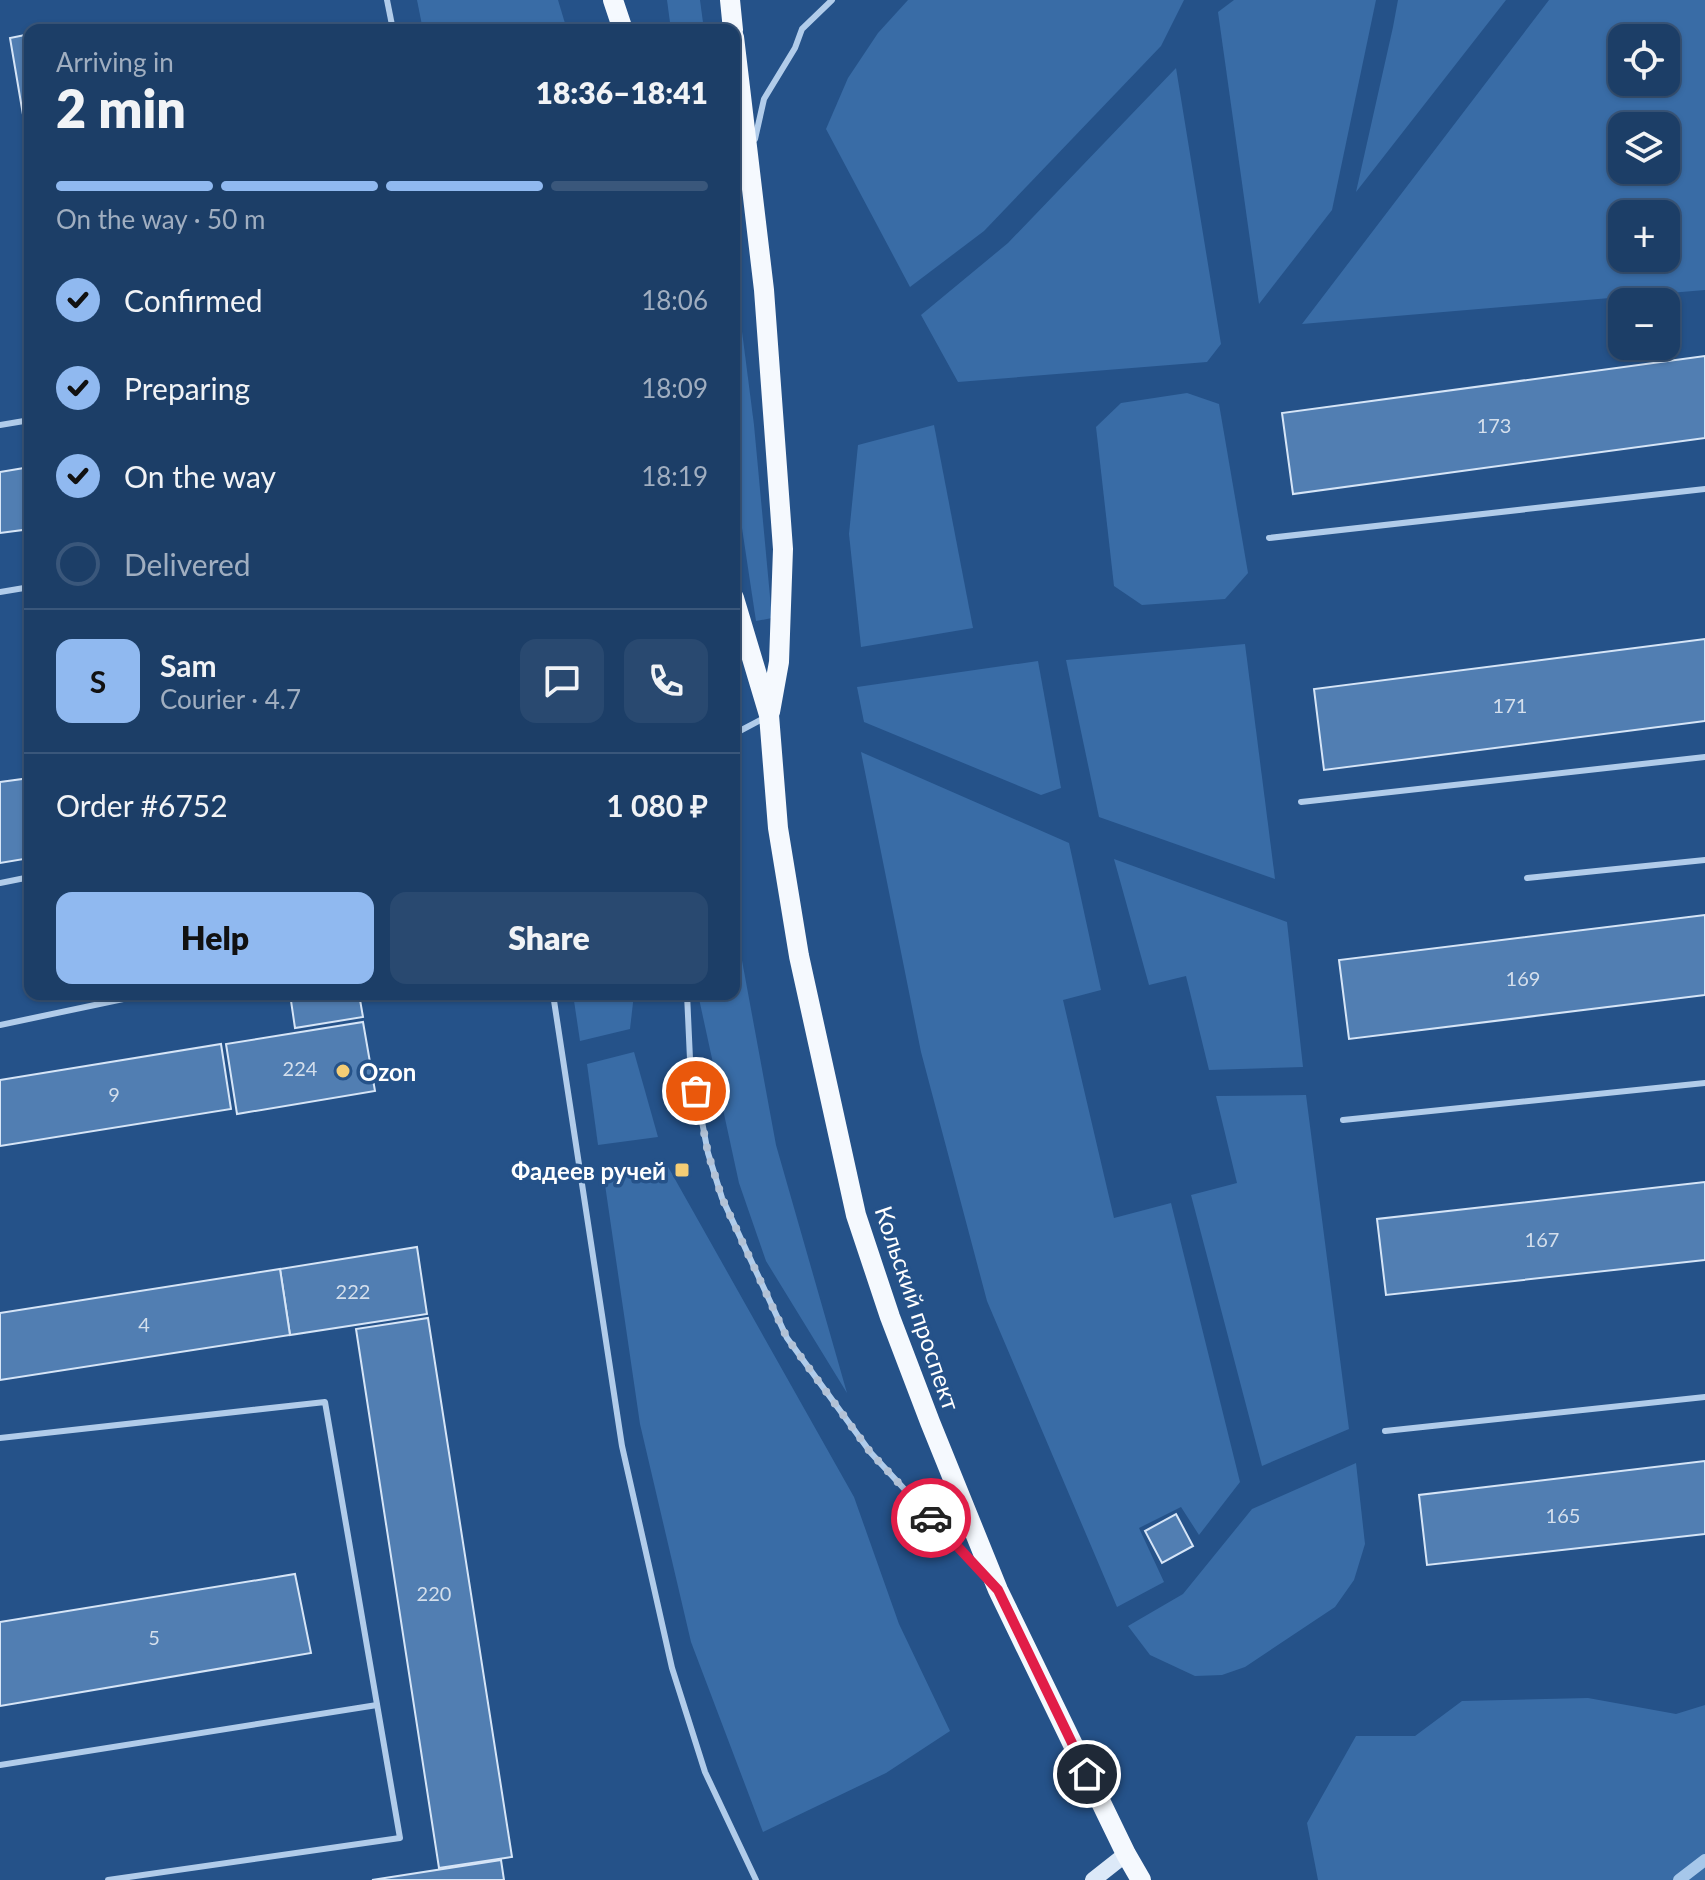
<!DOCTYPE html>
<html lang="en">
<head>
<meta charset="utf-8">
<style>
  :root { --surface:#1c3e67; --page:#294970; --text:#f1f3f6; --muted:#a0aec0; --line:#3a577b; --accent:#90b9f0 }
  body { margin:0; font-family:Lato,sans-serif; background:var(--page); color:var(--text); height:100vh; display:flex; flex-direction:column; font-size:30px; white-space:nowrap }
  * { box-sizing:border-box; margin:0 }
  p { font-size:26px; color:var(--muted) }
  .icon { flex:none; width:44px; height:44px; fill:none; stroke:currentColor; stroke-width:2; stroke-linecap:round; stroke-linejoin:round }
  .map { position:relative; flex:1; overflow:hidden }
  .side { position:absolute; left:24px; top:24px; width:716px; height:976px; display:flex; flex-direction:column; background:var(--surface); border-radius:16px; box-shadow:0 2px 6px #0004,0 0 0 2px var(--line) }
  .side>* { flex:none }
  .controls { position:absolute; left:1608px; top:24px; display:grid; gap:16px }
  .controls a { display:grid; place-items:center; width:72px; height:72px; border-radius:16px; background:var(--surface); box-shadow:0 2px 6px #0004,0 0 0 2px var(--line); font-size:40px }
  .pin { position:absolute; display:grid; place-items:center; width:68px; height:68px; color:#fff; margin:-34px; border:4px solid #fff; border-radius:50%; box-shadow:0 2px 8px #0007 }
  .courier { position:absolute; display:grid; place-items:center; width:80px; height:80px; margin:-40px; border:6px solid #e11d48; border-radius:50%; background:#fff; color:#222; box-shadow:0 2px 10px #0007 }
  .headline em { font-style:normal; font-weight:800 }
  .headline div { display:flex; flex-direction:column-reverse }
  .headline { display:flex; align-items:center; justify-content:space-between; height:136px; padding:0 32px }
  h1 { font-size:52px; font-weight:800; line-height:60px }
  .bar { display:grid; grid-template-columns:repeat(4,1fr); gap:12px 8px; align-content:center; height:96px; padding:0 32px }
  .bar i { height:10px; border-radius:6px; background:var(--line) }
  .bar .current { background:var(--accent) }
  .bar p { grid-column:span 4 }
  .line { display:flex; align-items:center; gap:20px; padding:0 32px; border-top:2px solid var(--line) }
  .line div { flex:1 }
  .round { display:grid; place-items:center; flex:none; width:84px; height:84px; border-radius:16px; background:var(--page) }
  ol { padding:0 32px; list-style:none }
  li { display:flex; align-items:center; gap:24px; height:88px }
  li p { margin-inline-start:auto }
  li .icon { padding:8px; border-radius:50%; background:var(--accent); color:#111; stroke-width:4 }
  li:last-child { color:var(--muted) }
  li i { width:44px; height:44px; border:4px solid var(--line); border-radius:50% }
  .primary-button { display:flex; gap:16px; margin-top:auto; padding:16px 32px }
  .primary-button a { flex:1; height:92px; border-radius:16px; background:var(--accent); color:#111; font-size:32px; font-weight:800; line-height:92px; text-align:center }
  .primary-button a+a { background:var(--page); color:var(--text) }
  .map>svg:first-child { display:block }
  .green { fill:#396ca6; fill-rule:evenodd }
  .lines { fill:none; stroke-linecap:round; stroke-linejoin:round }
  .stream { stroke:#a6c7ea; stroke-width:12 }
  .building { fill:#517eb2; stroke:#d6e5f7; stroke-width:2 }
  .service { stroke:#b1ccea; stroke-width:6 }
  .secondary { stroke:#dce9f8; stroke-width:16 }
  .primary { stroke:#f5f9fe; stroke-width:20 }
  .done { stroke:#b3c2d6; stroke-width:8; stroke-dasharray:0 14.4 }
  .route { stroke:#e11d48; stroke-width:10 }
  .poi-dot { fill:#f4cd75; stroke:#255289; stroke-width:3 }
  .labels { text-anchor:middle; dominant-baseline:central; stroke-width:7; stroke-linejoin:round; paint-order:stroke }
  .number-label { font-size:20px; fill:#d4dfec }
  .poi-label { font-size:24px; font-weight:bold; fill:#fff; stroke:#255289; text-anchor:start }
  .street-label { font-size:24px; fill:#fff; stroke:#255289 }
</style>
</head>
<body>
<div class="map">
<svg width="1705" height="1880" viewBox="0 0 1705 1880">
  <rect width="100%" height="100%" fill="#255289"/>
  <g class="green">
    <path d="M417,0H558L567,30H423Z"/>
    <path d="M667,0H700L704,30H671Z"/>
    <path d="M908,0H1184L1161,46L984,231L910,287L826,129L848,78L878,33Z"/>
    <path d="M1234,0H1376L1332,210L1259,304L1218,12Z"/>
    <path d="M1398,0H1506L1356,192L1393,27Z"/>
    <path d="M1549,0H1705V290L1302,324ZM1622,38H1666V82H1622ZM1622,126H1666V170H1622ZM1622,214H1666V258H1622Z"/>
    <path d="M1176,68L1221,344L1207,362L958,382L921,315L1008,243Z"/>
    <path d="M734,269L754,425L772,618L756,621L734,475Z"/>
    <path d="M1187,393L1219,404L1248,573L1225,599L1142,605L1114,586L1096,427L1121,403Z"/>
    <path d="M934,425L973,628L861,647L849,534L858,445Z"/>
    <path d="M1245,644L1275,879L1099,817L1066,660Z"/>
    <path d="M1038,661L1061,788L1041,795L864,722L857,687Z"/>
    <path d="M861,752L1069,843L1101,990L1063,1000L1114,1218L1171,1203L1240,1482L1199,1535L1181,1507L1139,1528L1164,1582L1117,1607L987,1301L921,1052Z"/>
    <path d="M1114,859L1287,922L1303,1067L1209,1070L1186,976L1149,985Z"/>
    <path d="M734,917L776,1145L847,1393L766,1261L739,1183L698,994H734Z"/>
    <path d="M573,994H634L630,1029L580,1041Z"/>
    <path d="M634,1052L658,1137L598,1145L587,1064Z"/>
    <path d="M1306,1095L1349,1429L1262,1466L1191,1195L1237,1183L1216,1096Z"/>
    <path d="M667,1165L854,1497L899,1624L950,1731L886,1773L763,1832L691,1642L640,1424L603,1171Z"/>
    <path d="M1356,1463L1365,1544L1354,1580L1335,1607L1245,1667L1222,1675L1195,1676L1150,1655L1128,1626L1183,1594L1252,1509Z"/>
    <path d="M1588,1698L1676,1714L1705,1705V1880H1318L1307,1823L1356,1736H1415L1462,1701Z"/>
  </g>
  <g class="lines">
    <path class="stream" d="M1679,1880L1705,1860"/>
  </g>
  <g class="building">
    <path d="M30,34V156L10,38Z"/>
    <path d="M1705,356V438L1293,494L1282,413Z"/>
    <path d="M30,467V529L0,533V472Z"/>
    <path d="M1705,639V721L1324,770L1314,689Z"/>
    <path d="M30,778V858L0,863V782Z"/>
    <path d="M1705,915V995L1349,1039L1339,960Z"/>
    <path d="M290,994H359L363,1017L295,1028Z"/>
    <path d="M363,1022L375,1091L237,1114L226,1044Z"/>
    <path d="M221,1044L231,1109L0,1146V1080Z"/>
    <path d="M1705,1182V1260L1386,1295L1377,1219Z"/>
    <path d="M417,1247L427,1314L290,1335L280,1269Z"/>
    <path d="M280,1269L290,1335L0,1380V1313Z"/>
    <path d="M428,1318L512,1857L439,1868L356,1329Z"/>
    <path d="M1705,1461V1534L1427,1565L1419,1495Z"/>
    <path d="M1176,1514L1193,1546L1162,1563L1145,1531Z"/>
    <path d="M295,1574L311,1653L0,1706V1622Z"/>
    <path d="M501,1860L504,1880H372Z"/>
  </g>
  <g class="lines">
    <g class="service">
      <path d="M387,0L393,30"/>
      <path d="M755,139L764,99L795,48L802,29L832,0"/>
      <path d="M0,425L30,420"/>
      <path d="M1269,538L1705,489"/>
      <path d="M0,592L30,587"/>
      <path d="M734,734L766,717"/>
      <path d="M1301,802L1705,757"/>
      <path d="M1527,878L1705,860"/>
      <path d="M0,883L30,877"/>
      <path d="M553,994L622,1446L672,1668L705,1772L756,1880"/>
      <path d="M687,994L690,1059L708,1153L722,1198L787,1338L871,1453L982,1573"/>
      <path d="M0,1025L147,994"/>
      <path d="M1343,1120L1705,1083"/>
      <path d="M1385,1431L1705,1397"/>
      <path d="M0,1438L325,1402L400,1838L108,1880"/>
      <path d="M0,1765L377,1705"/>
    </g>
    <path class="secondary" d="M1093,1880L1126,1854"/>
    <g class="primary">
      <path d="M613,0L623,30"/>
      <path d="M730,0L733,30"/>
      <path d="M734,37L764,290L783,549L779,662L770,712"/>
      <path d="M734,598L769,715L778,828L799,956L856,1215L890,1317L930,1422L998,1590L1126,1854L1141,1880"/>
    </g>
  </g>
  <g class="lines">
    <path class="done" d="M696,1091L708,1153L722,1198L787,1338L871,1453L931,1518"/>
    <path class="route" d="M931,1518L998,1590L1087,1774"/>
  </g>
  <g class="poi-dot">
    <circle cx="343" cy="1071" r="8"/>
    <rect x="674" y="1162" width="16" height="16" rx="4"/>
  </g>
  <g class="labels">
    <g class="number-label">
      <text x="1494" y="425">173</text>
      <text x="1510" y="705">171</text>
      <text x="1523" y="978">169</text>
      <text x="300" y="1068">224</text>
      <text x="114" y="1094">9</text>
      <text x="1542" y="1239">167</text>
      <text x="353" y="1291">222</text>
      <text x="144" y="1324">4</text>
      <text x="1563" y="1515">165</text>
      <text x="434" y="1593">220</text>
      <text x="154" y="1637">5</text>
    </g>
    <g class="poi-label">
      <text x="359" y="1071">Ozon</text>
      <text x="666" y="1170" text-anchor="end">Фадеев ручей</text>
    </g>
    <g class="street-label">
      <text transform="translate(918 1308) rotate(71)">Кольский проспект</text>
    </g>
  </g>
</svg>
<div class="controls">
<a><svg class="icon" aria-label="locate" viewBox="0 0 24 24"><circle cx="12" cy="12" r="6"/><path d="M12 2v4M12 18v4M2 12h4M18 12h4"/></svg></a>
<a><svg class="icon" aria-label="layers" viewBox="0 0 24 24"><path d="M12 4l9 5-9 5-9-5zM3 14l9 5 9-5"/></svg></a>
<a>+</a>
<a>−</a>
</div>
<div class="pin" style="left:696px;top:1091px;background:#ea580c"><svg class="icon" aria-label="bag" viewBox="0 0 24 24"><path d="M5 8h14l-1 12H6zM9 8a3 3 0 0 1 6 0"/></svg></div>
<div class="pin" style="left:1087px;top:1774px;background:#1f2937"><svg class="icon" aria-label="home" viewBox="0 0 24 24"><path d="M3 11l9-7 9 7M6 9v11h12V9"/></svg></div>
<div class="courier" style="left:931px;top:1518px"><svg class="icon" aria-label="car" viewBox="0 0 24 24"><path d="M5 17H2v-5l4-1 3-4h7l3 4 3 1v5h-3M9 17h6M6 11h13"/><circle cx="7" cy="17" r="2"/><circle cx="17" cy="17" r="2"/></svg></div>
<section class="side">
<div class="headline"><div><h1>2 min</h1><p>Arriving in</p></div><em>18:36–18:41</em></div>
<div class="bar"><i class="current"></i><i class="current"></i><i class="current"></i><i></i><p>On the way · 50 m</p></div>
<ol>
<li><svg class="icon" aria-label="check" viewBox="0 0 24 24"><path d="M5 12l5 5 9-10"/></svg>Confirmed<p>18:06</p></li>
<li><svg class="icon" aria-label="check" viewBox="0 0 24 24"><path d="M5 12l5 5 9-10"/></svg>Preparing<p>18:09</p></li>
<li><svg class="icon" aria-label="check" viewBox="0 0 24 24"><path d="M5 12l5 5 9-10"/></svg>On the way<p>18:19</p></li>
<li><i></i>Delivered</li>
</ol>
<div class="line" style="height:144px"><b class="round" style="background:var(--accent);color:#111">S</b><div><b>Sam</b><p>Courier · 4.7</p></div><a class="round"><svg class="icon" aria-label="chat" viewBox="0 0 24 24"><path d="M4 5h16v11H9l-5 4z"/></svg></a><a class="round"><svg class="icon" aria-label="phone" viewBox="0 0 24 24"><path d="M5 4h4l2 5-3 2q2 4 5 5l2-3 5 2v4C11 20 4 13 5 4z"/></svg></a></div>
<div class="line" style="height:104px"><div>Order #6752</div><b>1 080 ₽</b></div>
<div class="primary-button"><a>Help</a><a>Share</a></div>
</section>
</div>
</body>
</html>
